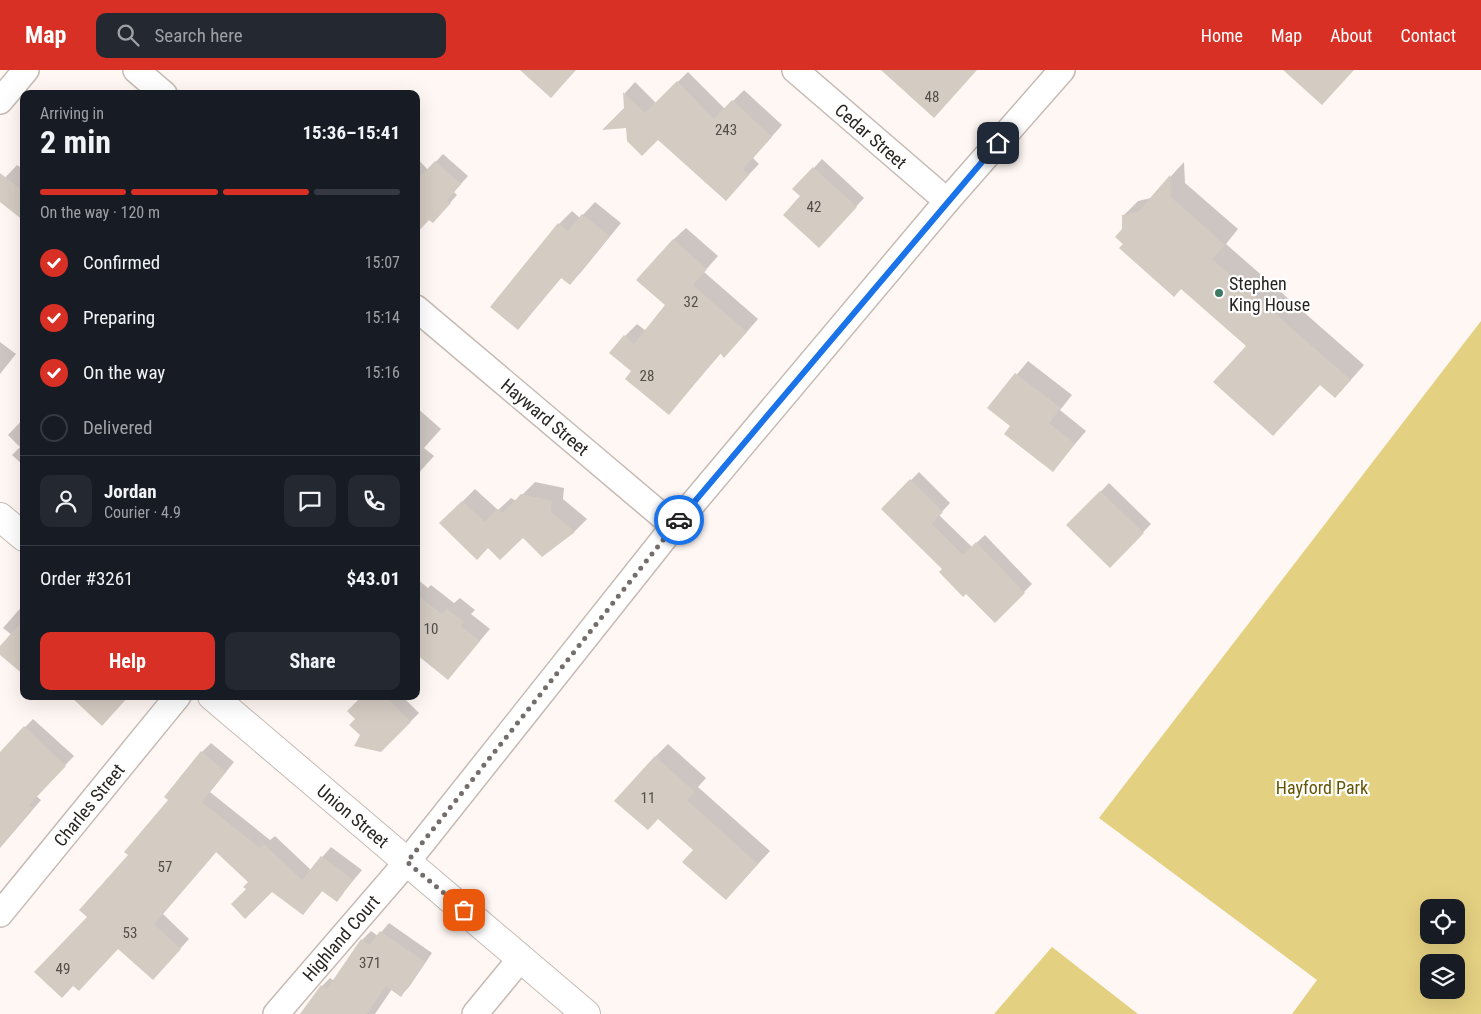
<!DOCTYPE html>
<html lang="en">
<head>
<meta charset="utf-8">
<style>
  :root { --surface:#171b24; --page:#242831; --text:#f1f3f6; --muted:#9ea1a6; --line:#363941; --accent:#d93025 }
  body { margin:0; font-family:"Roboto Condensed",sans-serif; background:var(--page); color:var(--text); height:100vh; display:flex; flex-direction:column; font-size:19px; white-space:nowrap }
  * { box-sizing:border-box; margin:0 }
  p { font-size:16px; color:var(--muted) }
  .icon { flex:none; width:28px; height:28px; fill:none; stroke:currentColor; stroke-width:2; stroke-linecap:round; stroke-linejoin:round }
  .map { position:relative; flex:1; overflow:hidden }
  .side { position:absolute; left:20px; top:20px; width:400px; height:610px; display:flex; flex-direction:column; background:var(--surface); border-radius:10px; box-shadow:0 5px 20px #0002 }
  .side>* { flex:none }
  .fabs { position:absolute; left:1420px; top:829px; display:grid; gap:10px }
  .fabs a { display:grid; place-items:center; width:45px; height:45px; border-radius:10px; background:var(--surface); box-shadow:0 5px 20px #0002; font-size:25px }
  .pin { position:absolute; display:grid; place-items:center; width:42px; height:42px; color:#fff; margin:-21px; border-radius:10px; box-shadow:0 2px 8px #0006 }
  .courier { position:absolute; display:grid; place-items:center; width:50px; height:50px; margin:-25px; border:4px solid #1a73e8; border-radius:50%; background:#fff; color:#222; box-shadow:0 1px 6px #0007 }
  .overview em { font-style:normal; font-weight:700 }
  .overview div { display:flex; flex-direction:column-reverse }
  .overview { display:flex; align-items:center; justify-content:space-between; height:85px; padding:0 20px }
  h1 { font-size:32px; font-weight:700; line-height:38px }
  .bar { display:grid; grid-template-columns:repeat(4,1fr); gap:8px 5px; align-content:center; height:60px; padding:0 20px }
  .bar i { height:6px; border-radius:4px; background:var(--line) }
  .bar .selected { background:var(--accent) }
  .bar p { grid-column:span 4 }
  .line { display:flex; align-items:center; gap:12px; padding:0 20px; border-top:1px solid var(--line) }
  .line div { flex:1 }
  .round { display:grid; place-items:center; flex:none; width:52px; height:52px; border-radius:10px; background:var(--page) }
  ol { padding:0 20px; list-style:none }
  li { display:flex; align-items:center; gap:15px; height:55px }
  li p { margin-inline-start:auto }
  li .icon { padding:5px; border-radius:50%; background:var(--accent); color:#fff; stroke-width:4 }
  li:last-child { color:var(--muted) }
  li i { width:28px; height:28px; border:2px solid var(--line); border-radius:50% }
  .primary-button { display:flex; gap:10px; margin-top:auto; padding:10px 20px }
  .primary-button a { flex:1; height:58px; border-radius:10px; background:var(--accent); color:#fff; font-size:20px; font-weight:700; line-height:58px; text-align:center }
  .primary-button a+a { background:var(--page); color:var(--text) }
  header { display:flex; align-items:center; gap:30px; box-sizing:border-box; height:70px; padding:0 25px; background:var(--accent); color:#fff }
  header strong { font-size:24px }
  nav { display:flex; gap:28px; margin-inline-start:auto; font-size:18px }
  .search { width:350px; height:45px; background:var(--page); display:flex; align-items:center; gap:12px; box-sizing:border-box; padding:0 18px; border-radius:10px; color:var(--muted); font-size:19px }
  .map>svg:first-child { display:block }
  .green { fill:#e4d081; fill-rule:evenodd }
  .shadow { fill:#0003 }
  .building { fill:#d4cbc2 }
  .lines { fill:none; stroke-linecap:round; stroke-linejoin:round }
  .minor-casing { stroke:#c6bab4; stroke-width:28 }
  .secondary-casing { stroke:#c6bab4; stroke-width:30 }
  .minor { stroke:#fff; stroke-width:25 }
  .secondary { stroke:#fff; stroke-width:28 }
  .done { stroke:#736e6b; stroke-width:5; stroke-dasharray:0 9 }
  .route { stroke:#1a73e8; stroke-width:6 }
  .poi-dot { fill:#3d7964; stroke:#fff; stroke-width:2 }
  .labels { text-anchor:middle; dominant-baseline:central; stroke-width:4.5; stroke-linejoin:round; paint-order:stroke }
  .number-label { font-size:15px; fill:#534e4a }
  .street-label { font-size:18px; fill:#282422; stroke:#fff }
  .poi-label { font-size:18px; fill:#282422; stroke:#fff; text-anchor:start }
  .park-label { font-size:18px; fill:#655502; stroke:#fff }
</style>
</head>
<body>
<header>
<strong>Map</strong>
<div class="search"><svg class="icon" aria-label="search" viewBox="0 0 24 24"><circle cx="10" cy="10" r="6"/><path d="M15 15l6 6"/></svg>Search here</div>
<nav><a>Home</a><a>Map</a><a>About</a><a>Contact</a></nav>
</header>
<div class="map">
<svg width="1481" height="944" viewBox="0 0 1481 944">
  <rect width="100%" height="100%" fill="#fff7f3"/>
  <g class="green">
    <path d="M1481,251V944H1292L1317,910L1099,748ZM1429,838H1456V865H1429ZM1429,892H1456V920H1429Z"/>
    <path d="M1052,877L1138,944H994Z"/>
  </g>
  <g class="shadow">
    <path d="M688,2L725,39L744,20L782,55L753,88L759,94L736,118L626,38L625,23L635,12L656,33Z"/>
    <path d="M443,84L468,106L454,122L457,125L440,144L429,148L416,162V87L428,100Z"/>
    <path d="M822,89L864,128L827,168L802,126L814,98Z"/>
    <path d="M1184,92L1185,113L1238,159L1226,174L1364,295L1349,312L1321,314L1247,276L1182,218L1124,174L1123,146L1138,131L1151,128Z"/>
    <path d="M17,95L24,100V150L0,131V113Z"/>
    <path d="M595,132L621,153L582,201L570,214L562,207L518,258L492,237L559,154L572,141L580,148Z"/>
    <path d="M686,158L718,186L704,202L758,249L737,273L721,283L669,344L633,301L625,266L637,254L646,261L666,235L673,170Z"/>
    <path d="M0,272L16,284L0,304Z"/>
    <path d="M1028,291L1072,325L1060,340L1086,361L1053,400L1012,356L989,338Z"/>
    <path d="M416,337L441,359L424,378L434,386L416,406Z"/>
    <path d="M24,348V396L12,385L20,377L8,365Z"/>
    <path d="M919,402L950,433L939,445L972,477L985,465L1032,514L995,551L883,439Z"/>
    <path d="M535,412L564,418L563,429L587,449L575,461L542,485L523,467L489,476L441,453L475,419L498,440L511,428L516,431Z"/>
    <path d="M1109,413L1151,454L1110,496L1068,455Z"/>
    <path d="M416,508L428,518L431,515L454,533L460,528L475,540L471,544L490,559L448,608L416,582Z"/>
    <path d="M24,534V597L0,584V578L12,565L3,558Z"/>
    <path d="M363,626H402L419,643L381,681L357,649Z"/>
    <path d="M33,649L74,686L36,726L41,730L0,778V707L5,678Z"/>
    <path d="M211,673L234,692L210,722L270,770L275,766L311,800L331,777L362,800L337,830L323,820L303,844L272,821L248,819L249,812L217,781L163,844L189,869L162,899L89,847L202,682Z"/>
    <path d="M668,674L706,708L698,717L770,781L738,816L658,748L655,687Z"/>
    <path d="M389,853L432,883L409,917L401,925L392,919L375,944H307L322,916L330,908L334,911L362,870L371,861L378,866Z"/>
  </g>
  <g class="building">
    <path d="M520,0H576L551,28Z"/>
    <path d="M881,0H977L934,48Z"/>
    <path d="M1283,0H1354L1322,35Z"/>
    <path d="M677,11L714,49L732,30L772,67L743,99L749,105L726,131L658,70L642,86L627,71L626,58L602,60L624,38L623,22L645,43Z"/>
    <path d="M435,91L461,114L447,130L451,133L433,153L429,150L416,164V111Z"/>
    <path d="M813,97L857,137L819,178L783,145L800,126L792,119Z"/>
    <path d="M0,103L24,122V151L0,132Z"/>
    <path d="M1170,105L1171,127L1225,175L1212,189L1351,310L1335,328L1320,315L1273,366L1213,312L1246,276L1181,219L1174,227L1119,178L1123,174L1115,167L1122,159V145L1138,142Z"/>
    <path d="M582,144L610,166L570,215L561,208L518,260L490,237L558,153L568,161Z"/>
    <path d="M673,169L707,199L693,215L747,262L724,288L720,283L669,345L625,309L631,301L609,283L624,265L634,274L665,235L636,210Z"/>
    <path d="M1015,303L1061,338L1049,353L1075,374L1053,402L1004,364L1010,356L987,338Z"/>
    <path d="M910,409L943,442L932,454L963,485L976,472L1025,523L995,553L966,524L963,527L939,502L942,499L881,439Z"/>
    <path d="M1100,421L1144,463L1110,498L1066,455Z"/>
    <path d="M521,424L552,431L551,442L575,462L542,487L523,468L500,490L488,478L477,490L439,453L462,431L485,452L497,439L503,443Z"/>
    <path d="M416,524L442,544L447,539L464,552L461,556L480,571L448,610L416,584Z"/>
    <path d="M24,549V605L0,585V576Z"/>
    <path d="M70,626H129L102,656Z"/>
    <path d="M362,626H385L411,652L381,682L354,676L360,665L349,655L355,649L347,641Z"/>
    <path d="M24,656L66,696L29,735L33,738L0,777V682Z"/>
    <path d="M201,681L226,702L202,732L260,778L264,774L302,810L321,786L353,810L337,832L322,821L303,845L272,822L245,849L231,834L246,819L243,817L248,812L216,782L154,854L181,879L153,910L118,879L79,921L73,916L62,928L34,902L87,847L79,840L128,785L124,782L168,730L164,727Z"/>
    <path d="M655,686L695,722L687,730L758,794L726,830L682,792L693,780L658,749L648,760L614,731Z"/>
    <path d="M380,861L425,892L401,927L386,916L367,944H300L321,915L327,919L361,869L370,875Z"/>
  </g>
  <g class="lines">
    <defs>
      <g id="minor">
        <path d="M136,0L164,24"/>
        <path d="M795,0L947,131"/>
        <path d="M0,31L26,0"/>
        <path d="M416,238L674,456"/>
        <path d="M0,844L178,626"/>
        <path d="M276,944L407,792L674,456L947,131L1062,0"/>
        <path d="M475,944L521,888"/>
      </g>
      <g id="secondary">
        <path d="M0,447L24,467"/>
        <path d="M212,626L586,944"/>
      </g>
    </defs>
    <use href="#minor" class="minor-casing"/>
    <use href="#secondary" class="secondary-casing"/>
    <use href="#minor" class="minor"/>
    <use href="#secondary" class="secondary"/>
  </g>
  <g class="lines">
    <path class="done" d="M464,840L407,792L679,450"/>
    <path class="route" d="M679,450L998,73"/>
  </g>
  <circle class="poi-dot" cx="1219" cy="223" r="5"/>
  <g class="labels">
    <g class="number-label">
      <text x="932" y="27">48</text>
      <text x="726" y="60">243</text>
      <text x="814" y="137">42</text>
      <text x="691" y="232">32</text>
      <text x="647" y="306">28</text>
      <text x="431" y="559">10</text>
      <text x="648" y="728">11</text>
      <text x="165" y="797">57</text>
      <text x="130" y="863">53</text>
      <text x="370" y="893">371</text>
      <text x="63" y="899">49</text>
    </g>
    <g class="street-label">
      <text transform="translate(871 66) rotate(41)">Cedar Street</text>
      <text transform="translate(545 347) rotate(40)">Hayward Street</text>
      <text transform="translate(89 735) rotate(-51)">Charles Street</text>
      <text transform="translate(353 746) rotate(40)">Union Street</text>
      <text transform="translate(341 868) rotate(-49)">Highland Court</text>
    </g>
    <g class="poi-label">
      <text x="1229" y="213">Stephen<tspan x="1229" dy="21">King House</tspan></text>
    </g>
    <g class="park-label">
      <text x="1322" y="717">Hayford Park</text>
    </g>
  </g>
</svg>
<div class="fabs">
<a><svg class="icon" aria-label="locate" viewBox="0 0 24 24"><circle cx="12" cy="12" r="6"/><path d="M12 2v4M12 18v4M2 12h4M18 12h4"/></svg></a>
<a><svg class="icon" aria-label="layers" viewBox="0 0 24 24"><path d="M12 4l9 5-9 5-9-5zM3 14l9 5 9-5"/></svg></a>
</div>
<div class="pin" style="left:464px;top:840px;background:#ea580c"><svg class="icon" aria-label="bag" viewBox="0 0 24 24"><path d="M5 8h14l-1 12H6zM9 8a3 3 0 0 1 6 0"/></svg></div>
<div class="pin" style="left:998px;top:73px;background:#1f2937"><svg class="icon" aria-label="home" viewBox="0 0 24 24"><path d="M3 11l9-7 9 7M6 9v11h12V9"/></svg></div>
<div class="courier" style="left:679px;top:450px"><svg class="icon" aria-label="car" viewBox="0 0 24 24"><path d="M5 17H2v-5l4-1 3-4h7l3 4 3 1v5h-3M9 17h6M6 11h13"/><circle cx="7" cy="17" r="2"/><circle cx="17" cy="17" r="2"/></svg></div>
<section class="side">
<div class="overview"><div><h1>2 min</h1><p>Arriving in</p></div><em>15:36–15:41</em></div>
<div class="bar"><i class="selected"></i><i class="selected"></i><i class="selected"></i><i></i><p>On the way · 120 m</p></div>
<ol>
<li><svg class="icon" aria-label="check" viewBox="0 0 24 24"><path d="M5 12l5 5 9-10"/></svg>Confirmed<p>15:07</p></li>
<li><svg class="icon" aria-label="check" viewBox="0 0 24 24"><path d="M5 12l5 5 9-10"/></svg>Preparing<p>15:14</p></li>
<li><svg class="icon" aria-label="check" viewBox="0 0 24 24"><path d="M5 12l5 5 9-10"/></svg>On the way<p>15:16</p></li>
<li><i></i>Delivered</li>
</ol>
<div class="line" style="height:90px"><a class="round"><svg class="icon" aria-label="person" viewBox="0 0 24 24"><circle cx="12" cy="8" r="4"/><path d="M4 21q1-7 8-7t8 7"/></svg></a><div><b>Jordan</b><p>Courier · 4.9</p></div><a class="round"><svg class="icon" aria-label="chat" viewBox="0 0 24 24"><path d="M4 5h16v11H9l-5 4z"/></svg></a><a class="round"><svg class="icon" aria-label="phone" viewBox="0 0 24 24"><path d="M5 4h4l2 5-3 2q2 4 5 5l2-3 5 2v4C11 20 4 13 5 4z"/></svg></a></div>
<div class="line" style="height:65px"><div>Order #3261</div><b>$43.01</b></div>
<div class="primary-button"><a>Help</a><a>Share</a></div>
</section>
</div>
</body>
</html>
